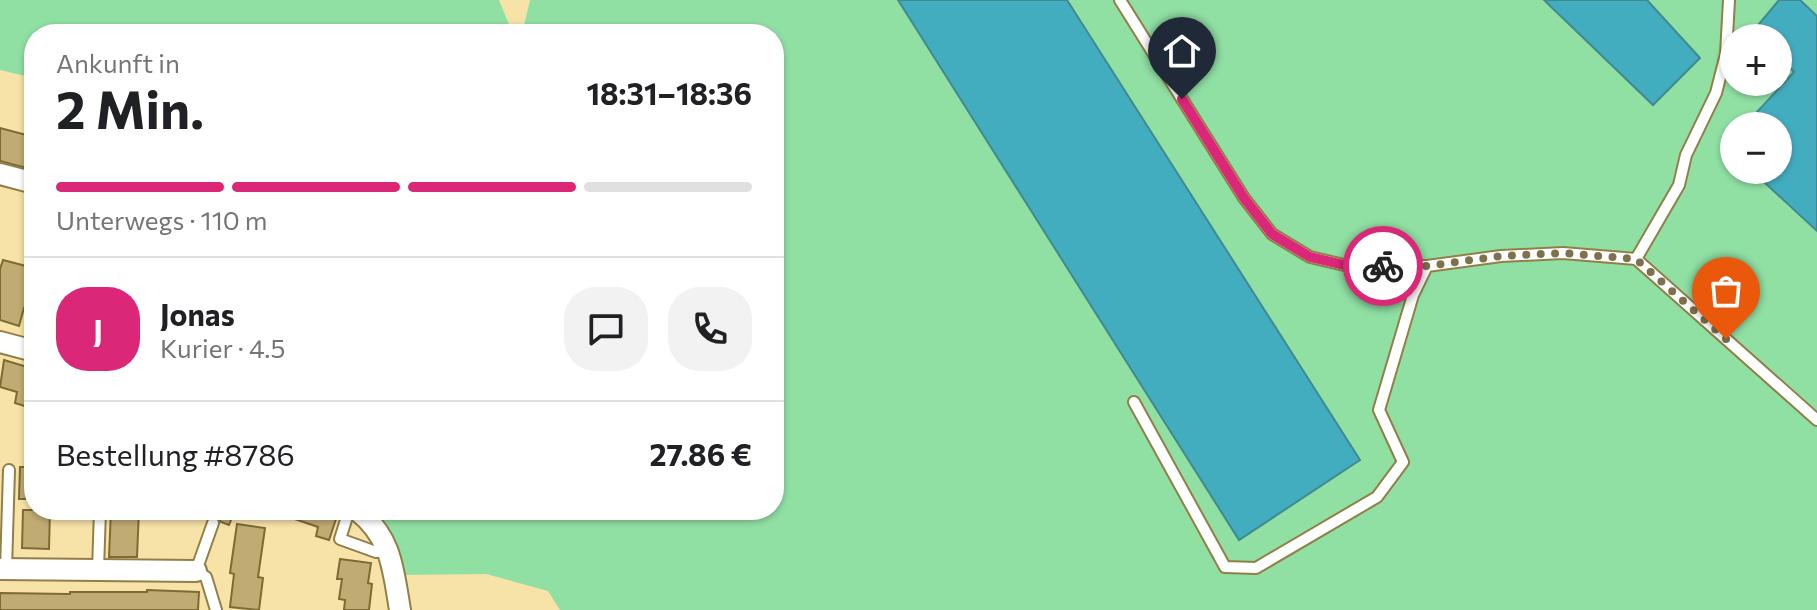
<!DOCTYPE html>
<html lang="de">
<head>
<meta charset="utf-8">
<style>
  :root { --surface:#fff; --page:#f2f2f2; --text:#202124; --muted:#757577; --line:#e0e0e0; --accent:#db2777 }
  body { margin:0; font-family:Commissioner,sans-serif; background:var(--page); color:var(--text); height:100vh; display:flex; flex-direction:column; font-size:30px; white-space:nowrap }
  * { box-sizing:border-box; margin:0 }
  p { font-size:26px; color:var(--muted) }
  .icon { flex:none; width:44px; height:44px; fill:none; stroke:currentColor; stroke-width:2; stroke-linecap:round; stroke-linejoin:round }
  .map { position:relative; flex:1; overflow:hidden }
  .panel { position:absolute; left:24px; top:24px; width:760px; height:496px; display:flex; flex-direction:column; background:var(--surface); border-radius:32px; box-shadow:0 2px 6px #0004 }
  .panel>* { flex:none }
  .controls { position:absolute; left:1720px; top:24px; display:grid; gap:16px }
  .controls a { display:grid; place-items:center; width:72px; height:72px; border-radius:50%; background:var(--surface); box-shadow:0 2px 6px #0004; font-size:40px }
  .pin { position:absolute; display:grid; place-items:center; width:68px; height:68px; color:#fff; margin:-82px -34px; border-radius:50% 50% 50% 0; rotate:-45deg; box-shadow:0 0 8px #0007 }
  .pin .icon { rotate:45deg }
  .courier { position:absolute; display:grid; place-items:center; width:80px; height:80px; margin:-40px; border:6px solid #db2777; border-radius:50%; background:#fff; color:#222; box-shadow:0 2px 10px #0007 }
  .overview em { font-style:normal; font-weight:700 }
  .overview div { display:flex; flex-direction:column-reverse }
  .overview { display:flex; align-items:center; justify-content:space-between; height:136px; padding:0 32px }
  h1 { font-size:52px; font-weight:700; line-height:60px }
  .bar { display:grid; grid-template-columns:repeat(4,1fr); gap:12px 8px; align-content:center; height:96px; padding:0 32px }
  .bar i { height:10px; border-radius:6px; background:var(--line) }
  .bar .selected { background:var(--accent) }
  .bar p { grid-column:span 4 }
  .line { display:flex; align-items:center; gap:20px; padding:0 32px; border-top:2px solid var(--line) }
  .line div { flex:1 }
  .round { display:grid; place-items:center; flex:none; width:84px; height:84px; border-radius:32px; background:var(--page) }
  .map>svg:first-child { display:block }
  .green { fill:#90e0a4; fill-rule:evenodd }
  .water { fill:#43adc0; stroke:#41898f; stroke-width:2 }
  .building { fill:#c0ac73; stroke:#7d6b33; stroke-width:2 }
  .lines { fill:none; stroke-linecap:round; stroke-linejoin:round }
  .service-casing { stroke:#927f47; stroke-width:14 }
  .minor-casing { stroke:#927f47; stroke-width:24 }
  .service { stroke:#fff; stroke-width:10 }
  .minor { stroke:#fff; stroke-width:20 }
  .done { stroke:#7e724e; stroke-width:8; stroke-dasharray:0 14.4 }
  .route { stroke:#db2777; stroke-width:10 }
</style>
</head>
<body>
<div class="map">
<svg width="1817" height="610" viewBox="0 0 1817 610">
  <rect width="100%" height="100%" fill="#f7e3a8"/>
  <g class="green">
    <path d="M0,0H499L513,34H34V78L0,70Z"/>
    <path d="M530,0H1817V610H560L548,591L486,574L400,575L394,539L365,510H774V34H522ZM1734,38H1778V82H1734ZM1734,126H1778V170H1734Z"/>
  </g>
  <g class="water">
    <path d="M898,0H1067L1360,460L1239,540Z"/>
    <path d="M1544,0H1647L1700,58L1653,105Z"/>
    <path d="M1779,0H1800L1817,16V231L1751,170H1778V126H1744L1794,72L1778,55V38H1761L1754,30Z"/>
  </g>
  <g class="building">
    <path d="M0,128L34,137V170L0,161Z"/>
    <path d="M3,260L34,268V311L24,308L19,326L0,320V269Z"/>
    <path d="M4,360L34,369V409L15,403L17,392L0,387Z"/>
    <path d="M20,467H34V499H19Z"/>
    <path d="M23,510H50L49,549L22,548Z"/>
    <path d="M111,510H139L137,557H109Z"/>
    <path d="M193,510H235L229,525L221,522L216,516L208,517Z"/>
    <path d="M275,510H339L329,540L316,536L318,527L274,512Z"/>
    <path d="M237,524L265,528L258,577L263,578L259,610L230,607L234,574L230,573Z"/>
    <path d="M340,559L371,563L368,583L372,584L369,610H344L345,600L339,599L342,579H337Z"/>
    <path d="M147,590L199,592L198,610H0V593L70,594V592H147Z"/>
  </g>
  <g class="lines">
    <defs>
      <g id="service">
        <path d="M1120,0L1244,198L1272,234L1310,257L1344,265L1427,266"/>
        <path d="M1636,259L1679,185L1686,155L1716,93L1726,54L1729,0"/>
        <path d="M1134,402L1225,567L1256,568L1377,497L1403,462L1379,410L1413,295L1427,266L1501,256L1563,253L1636,259L1817,420"/>
        <path d="M346,520L340,539L376,552L387,551"/>
        <path d="M213,523L196,571L206,577L216,610"/>
        <path d="M6,569L9,470"/>
        <path d="M98,570L100,510"/>
      </g>
      <g id="minor">
        <path d="M0,174L34,183"/>
        <path d="M0,342L34,351"/>
        <path d="M357,510C392,538 393,569 400,610"/>
        <path d="M0,569L196,571"/>
      </g>
    </defs>
    <use href="#service" class="service-casing"/>
    <use href="#minor" class="minor-casing"/>
    <use href="#service" class="service"/>
    <use href="#minor" class="minor"/>
  </g>
  <g class="lines">
    <path class="done" d="M1383,266H1427L1501,256L1563,253L1636,259L1726,339"/>
    <path class="route" d="M1182,99L1244,198L1272,234L1310,257L1344,265L1383,266"/>
  </g>
</svg>
<div class="controls">
<a>+</a>
<a>−</a>
</div>
<div class="pin" style="left:1726px;top:339px;background:#ea580c"><svg class="icon" aria-label="bag" viewBox="0 0 24 24"><path d="M5 8h14l-1 12H6zM9 8a3 3 0 0 1 6 0"/></svg></div>
<div class="pin" style="left:1182px;top:99px;background:#1f2937"><svg class="icon" aria-label="home" viewBox="0 0 24 24"><path d="M3 11l9-7 9 7M6 9v11h12V9"/></svg></div>
<div class="courier" style="left:1383px;top:266px"><svg class="icon" aria-label="bike" viewBox="0 0 24 24"><circle cx="6" cy="16" r="4"/><circle cx="18" cy="16" r="4"/><path d="M6 16l4-8h5l3 8M10 8l3 8H6M13 5h3"/></svg></div>
<section class="panel">
<div class="overview"><div><h1>2 Min.</h1><p>Ankunft in</p></div><em>18:31–18:36</em></div>
<div class="bar"><i class="selected"></i><i class="selected"></i><i class="selected"></i><i></i><p>Unterwegs · 110 m</p></div>
<div class="line" style="height:144px"><b class="round" style="background:var(--accent);color:#fff">J</b><div><b>Jonas</b><p>Kurier · 4.5</p></div><a class="round"><svg class="icon" aria-label="chat" viewBox="0 0 24 24"><path d="M4 5h16v11H9l-5 4z"/></svg></a><a class="round"><svg class="icon" aria-label="phone" viewBox="0 0 24 24"><path d="M5 4h4l2 5-3 2q2 4 5 5l2-3 5 2v4C11 20 4 13 5 4z"/></svg></a></div>
<div class="line" style="height:104px"><div>Bestellung #8786</div><b>27.86 €</b></div>
</section>
</div>
</body>
</html>
